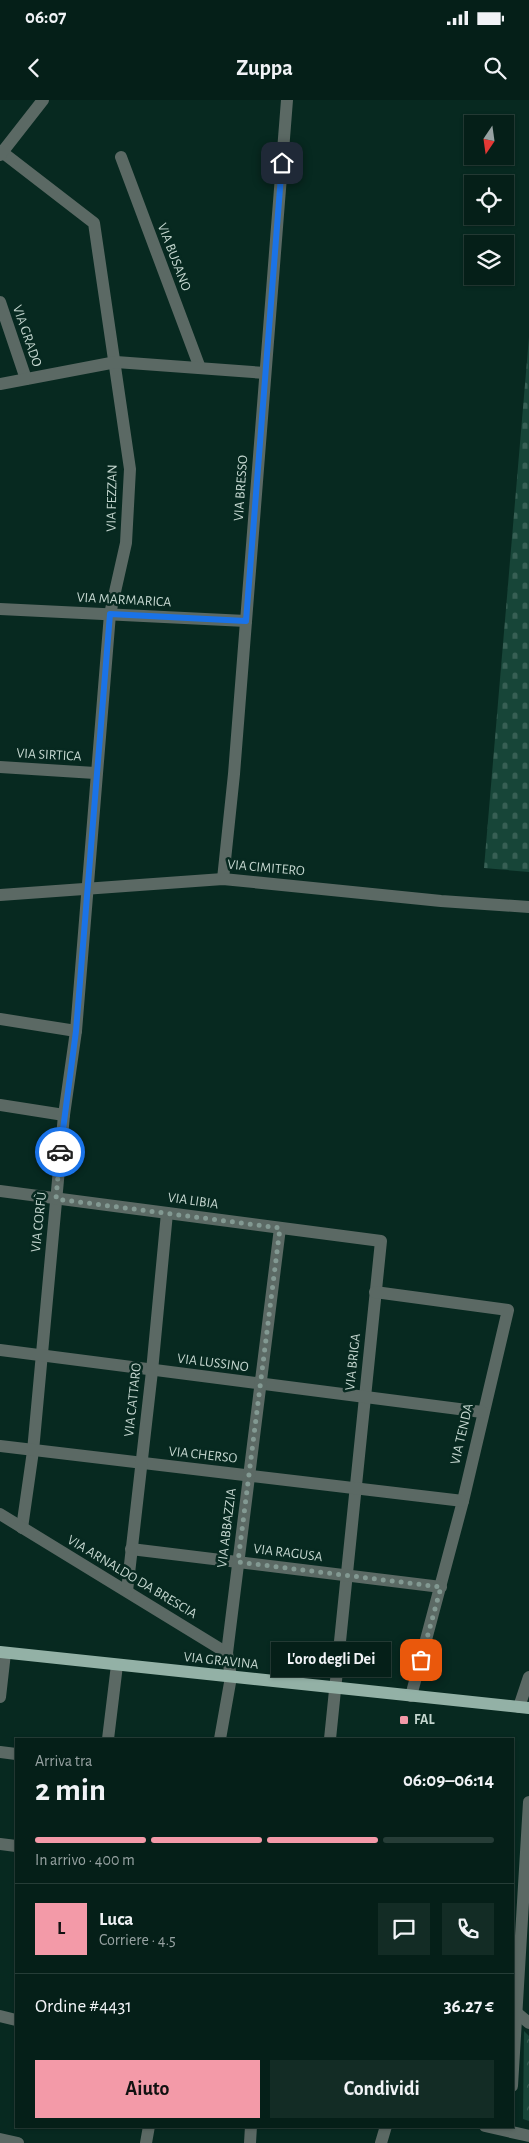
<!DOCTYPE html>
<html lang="it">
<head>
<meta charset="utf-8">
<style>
  :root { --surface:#051f18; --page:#132c25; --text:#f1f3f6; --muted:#97a2a2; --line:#263d37; --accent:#f39aa8 }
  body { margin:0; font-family:"Alegreya Sans",sans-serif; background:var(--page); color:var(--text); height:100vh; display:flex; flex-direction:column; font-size:19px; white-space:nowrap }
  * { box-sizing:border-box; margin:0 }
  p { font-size:16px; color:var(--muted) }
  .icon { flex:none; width:28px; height:28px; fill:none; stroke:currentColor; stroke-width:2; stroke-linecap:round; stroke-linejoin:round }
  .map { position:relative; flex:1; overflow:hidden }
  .drawer { position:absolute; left:15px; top:1638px; width:499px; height:390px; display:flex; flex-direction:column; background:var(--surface); border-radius:0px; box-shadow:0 1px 4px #0004,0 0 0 1px var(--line) }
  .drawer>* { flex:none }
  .needle { width:32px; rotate:193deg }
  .fabs { position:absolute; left:464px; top:15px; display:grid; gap:10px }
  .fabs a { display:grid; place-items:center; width:50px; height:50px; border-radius:0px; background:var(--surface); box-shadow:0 1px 4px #0004,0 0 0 1px var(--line); font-size:25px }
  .pin { position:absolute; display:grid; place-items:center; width:42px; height:42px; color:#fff; margin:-21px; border-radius:10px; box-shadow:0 2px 8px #0006 }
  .courier { position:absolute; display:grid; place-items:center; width:50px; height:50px; margin:-25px; border:4px solid #1a73e8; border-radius:50%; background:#fff; color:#222; box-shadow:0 1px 6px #0007 }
  .bubble { position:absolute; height:35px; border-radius:0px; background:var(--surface); box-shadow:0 1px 4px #0004,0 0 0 1px var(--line); font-size:16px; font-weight:700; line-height:35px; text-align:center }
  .headline em { font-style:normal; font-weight:700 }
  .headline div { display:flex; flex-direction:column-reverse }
  .headline { display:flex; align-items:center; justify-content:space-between; height:85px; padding:0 20px }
  h1 { font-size:32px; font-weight:700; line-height:38px }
  .bar { display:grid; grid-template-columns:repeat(4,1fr); gap:8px 5px; align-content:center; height:60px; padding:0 20px }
  .bar i { height:6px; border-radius:4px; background:var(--line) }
  .bar .selected { background:var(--accent) }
  .bar p { grid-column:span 4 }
  .line { display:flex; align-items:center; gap:12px; padding:0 20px; border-top:1px solid var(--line) }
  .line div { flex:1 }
  .round { display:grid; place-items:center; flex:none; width:52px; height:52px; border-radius:0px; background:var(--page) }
  .action { display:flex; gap:10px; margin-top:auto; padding:10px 20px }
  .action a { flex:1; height:58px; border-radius:0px; background:var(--accent); color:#111; font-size:20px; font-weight:700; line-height:58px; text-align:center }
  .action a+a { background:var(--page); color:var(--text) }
  .status { display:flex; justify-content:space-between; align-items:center; height:35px; padding:0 25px; background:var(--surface); direction:ltr }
  .status svg { height:14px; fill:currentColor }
  header { display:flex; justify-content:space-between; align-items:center; height:65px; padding:0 20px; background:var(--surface); font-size:22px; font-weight:700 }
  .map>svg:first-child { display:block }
  .cemetery { fill:url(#cemetery-stones) }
  .park { fill:url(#park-crowns) }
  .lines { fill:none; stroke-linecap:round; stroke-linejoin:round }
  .minor { stroke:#5b6964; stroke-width:12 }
  .major { stroke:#93b1a6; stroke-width:12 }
  .done { stroke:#829992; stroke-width:5; stroke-dasharray:0 9 }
  .route { stroke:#1a73e8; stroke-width:6 }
  .poi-dot { fill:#f39aa8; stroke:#072920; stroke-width:2 }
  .labels { text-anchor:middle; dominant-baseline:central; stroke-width:5; stroke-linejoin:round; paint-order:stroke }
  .street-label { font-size:14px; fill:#c4d6cf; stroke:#072920 }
  .poi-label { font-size:14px; font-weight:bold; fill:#c4d6cf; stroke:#072920; text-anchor:start }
</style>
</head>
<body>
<div class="status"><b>06:07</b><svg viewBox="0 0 49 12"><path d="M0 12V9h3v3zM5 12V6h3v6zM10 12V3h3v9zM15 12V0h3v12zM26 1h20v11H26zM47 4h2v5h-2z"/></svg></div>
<header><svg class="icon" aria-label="back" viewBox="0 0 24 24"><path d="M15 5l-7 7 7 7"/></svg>Zuppa<svg class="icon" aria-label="search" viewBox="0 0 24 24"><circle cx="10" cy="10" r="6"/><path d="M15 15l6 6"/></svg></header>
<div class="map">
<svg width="529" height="2043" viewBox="0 0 529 2043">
  <defs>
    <pattern id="cemetery-stones" width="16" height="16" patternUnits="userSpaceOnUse" patternTransform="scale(1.25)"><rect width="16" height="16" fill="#174538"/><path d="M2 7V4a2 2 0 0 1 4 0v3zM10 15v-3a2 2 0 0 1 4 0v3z" fill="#375f54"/></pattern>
    <pattern id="park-crowns" width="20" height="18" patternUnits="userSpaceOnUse" patternTransform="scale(1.25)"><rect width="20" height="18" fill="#174538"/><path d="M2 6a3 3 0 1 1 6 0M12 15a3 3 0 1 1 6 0" fill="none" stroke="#375f54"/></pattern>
  </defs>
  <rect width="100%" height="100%" fill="#072920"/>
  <path class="cemetery" d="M529,237V772L484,768Z"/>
  <path class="park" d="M524,1931L529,1936V2021L523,2019Z"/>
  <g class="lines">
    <g class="minor">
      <path d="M2,52L94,123L130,369L126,443L110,514L76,931L64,1015L33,1351L22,1428"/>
      <path d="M0,55L43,0"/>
      <path d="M121,57L200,268"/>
      <path d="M0,202L26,279"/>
      <path d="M0,284L116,262L265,273"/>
      <path d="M0,509L246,521"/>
      <path d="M0,667L95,673"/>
      <path d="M223,779L234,674L287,0"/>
      <path d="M0,795L223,779L441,801L529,807"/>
      <path d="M0,919L76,931"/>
      <path d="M0,1005L64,1015"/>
      <path d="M0,1091L381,1141L330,1639"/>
      <path d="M375,1192L508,1210L463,1401L411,1596"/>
      <path d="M0,1250L482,1312"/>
      <path d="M0,1346L463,1401"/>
      <path d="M0,1414L227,1553L231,1577L220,1639"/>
      <path d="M131,1449L441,1487"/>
      <path d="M127,1491L152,1271L167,1113"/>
      <path d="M227,1553L280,1128"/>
      <path d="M0,1597L5,1553"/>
      <path d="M519,1607L529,1577"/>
      <path d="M108,1639L117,1565"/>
      <path d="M0,1652L16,1654"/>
      <path d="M0,1744L16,1746"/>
      <path d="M517,1913L529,1923"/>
      <path d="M0,1916L16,1920"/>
      <path d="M512,1986L529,1702"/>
      <path d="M485,2026L529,2036"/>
      <path d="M0,2039L18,2043"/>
      <path d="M146,2043L149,2026"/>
      <path d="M250,2043L251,2026"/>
      <path d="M381,2043L386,2026"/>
    </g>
    <path class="major" d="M0,1552L529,1608"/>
  </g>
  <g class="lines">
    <path class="done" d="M60,1052L56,1099L280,1128L238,1462L441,1487L421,1560"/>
    <path class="route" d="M60,1052L76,931L110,514L246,521L282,63"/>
  </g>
  <rect class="poi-dot" x="399" y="1615" width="10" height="10" rx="2.5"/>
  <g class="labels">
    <g class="street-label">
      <text transform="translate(174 157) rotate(69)">VIA BUSANO</text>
      <text transform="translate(27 236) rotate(71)">VIA GRADO</text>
      <text transform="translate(241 388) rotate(-86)">VIA BRESSO</text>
      <text transform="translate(112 398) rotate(-89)">VIA FEZZAN</text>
      <text transform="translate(124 500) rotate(3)">VIA MARMARICA</text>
      <text transform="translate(49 655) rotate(3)">VIA SIRTICA</text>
      <text transform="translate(266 768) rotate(5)">VIA CIMITERO</text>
      <text transform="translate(193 1101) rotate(8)">VIA LIBIA</text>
      <text transform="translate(39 1122) rotate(-84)">VIA CORFÙ</text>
      <text transform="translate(353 1262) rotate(-84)">VIA BRIGA</text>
      <text transform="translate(213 1263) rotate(7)">VIA LUSSINO</text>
      <text transform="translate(133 1300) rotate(-84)">VIA CATTARO</text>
      <text transform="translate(462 1334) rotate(-77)">VIA TENDA</text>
      <text transform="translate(203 1355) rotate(6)">VIA CHERSO</text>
      <text transform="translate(227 1428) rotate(-83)">VIA ABBAZZIA</text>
      <text transform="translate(288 1453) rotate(7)">VIA RAGUSA</text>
      <text transform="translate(132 1477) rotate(31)">VIA ARNALDO DA BRESCIA</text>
      <text transform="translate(221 1561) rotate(6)">VIA GRAVINA</text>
    </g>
    <g class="poi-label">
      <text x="414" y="1620">FAL</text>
    </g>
  </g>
</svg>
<div class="fabs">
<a><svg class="needle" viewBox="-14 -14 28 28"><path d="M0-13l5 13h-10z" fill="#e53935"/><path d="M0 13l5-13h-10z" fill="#97a2a2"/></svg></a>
<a><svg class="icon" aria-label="locate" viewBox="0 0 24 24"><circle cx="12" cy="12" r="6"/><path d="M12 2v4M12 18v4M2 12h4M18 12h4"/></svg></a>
<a><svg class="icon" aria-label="layers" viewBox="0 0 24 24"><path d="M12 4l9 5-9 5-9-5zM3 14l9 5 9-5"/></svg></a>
</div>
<div class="pin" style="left:421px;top:1560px;background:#ea580c"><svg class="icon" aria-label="bag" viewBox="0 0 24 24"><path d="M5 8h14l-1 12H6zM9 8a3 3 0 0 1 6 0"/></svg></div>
<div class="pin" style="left:282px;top:63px;background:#1f2937"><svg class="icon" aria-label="home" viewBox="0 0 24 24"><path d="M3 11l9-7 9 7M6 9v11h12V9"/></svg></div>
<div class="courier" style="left:60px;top:1052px"><svg class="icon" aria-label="car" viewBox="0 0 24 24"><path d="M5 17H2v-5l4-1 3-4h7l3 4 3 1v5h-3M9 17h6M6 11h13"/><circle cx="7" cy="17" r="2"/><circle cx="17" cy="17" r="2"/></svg></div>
<div class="bubble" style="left:271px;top:1542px;width:120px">L'oro degli Dei</div>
<section class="drawer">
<div class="headline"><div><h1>2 min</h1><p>Arriva tra</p></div><em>06:09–06:14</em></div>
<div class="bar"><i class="selected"></i><i class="selected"></i><i class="selected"></i><i></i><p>In arrivo · 400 m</p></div>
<div class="line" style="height:90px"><b class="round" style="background:var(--accent);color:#111">L</b><div><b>Luca</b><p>Corriere · 4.5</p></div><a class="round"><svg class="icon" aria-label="chat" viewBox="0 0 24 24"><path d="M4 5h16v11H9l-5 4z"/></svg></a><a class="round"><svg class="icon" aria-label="phone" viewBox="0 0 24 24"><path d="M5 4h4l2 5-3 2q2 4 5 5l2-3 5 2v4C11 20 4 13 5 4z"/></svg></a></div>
<div class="line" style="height:65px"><div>Ordine #4431</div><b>36.27 €</b></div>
<div class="action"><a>Aiuto</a><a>Condividi</a></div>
</section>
</div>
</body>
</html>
